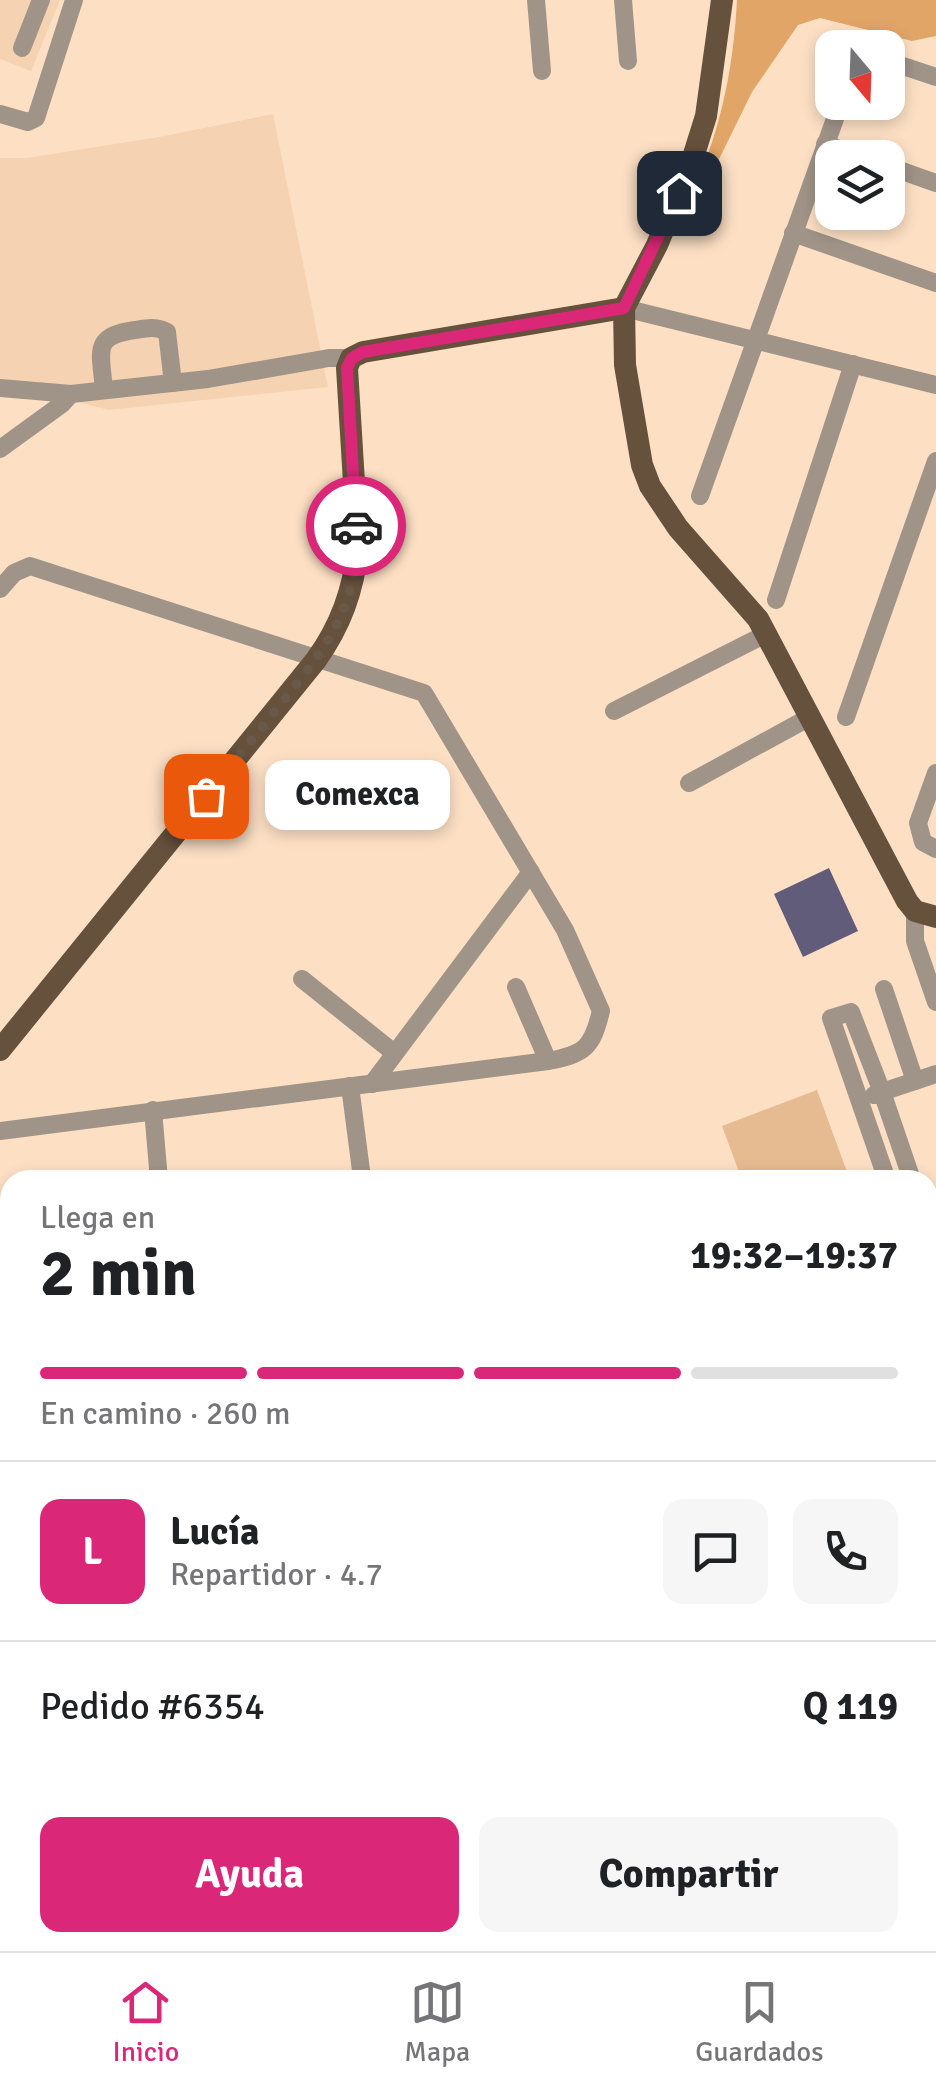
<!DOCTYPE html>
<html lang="es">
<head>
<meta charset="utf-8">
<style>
  :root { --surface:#fff; --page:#f6f6f6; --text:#202124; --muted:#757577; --line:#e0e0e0; --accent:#db2777 }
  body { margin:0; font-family:Signika,sans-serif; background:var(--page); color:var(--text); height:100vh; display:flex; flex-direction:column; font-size:38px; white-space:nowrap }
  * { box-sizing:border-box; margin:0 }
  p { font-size:32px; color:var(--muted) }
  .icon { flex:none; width:55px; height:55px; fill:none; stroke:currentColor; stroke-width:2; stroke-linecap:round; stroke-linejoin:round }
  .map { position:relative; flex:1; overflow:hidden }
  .panel { position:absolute; left:0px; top:1170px; width:938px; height:782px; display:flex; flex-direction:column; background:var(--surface); border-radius:30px 30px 0 0; box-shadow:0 5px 15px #0003 }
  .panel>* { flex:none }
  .needle { width:65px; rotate:161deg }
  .tools { position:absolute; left:815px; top:30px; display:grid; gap:20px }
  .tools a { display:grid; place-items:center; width:90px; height:90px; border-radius:20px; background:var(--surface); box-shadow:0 5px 15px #0003; font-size:50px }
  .pin { position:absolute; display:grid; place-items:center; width:85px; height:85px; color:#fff; margin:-42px; border-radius:20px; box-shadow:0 5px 15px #0006 }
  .courier { position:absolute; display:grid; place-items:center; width:100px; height:100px; margin:-50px; border:8px solid #db2777; border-radius:50%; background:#fff; color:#222; box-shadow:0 2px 12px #0007 }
  .bubble { position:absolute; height:70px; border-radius:20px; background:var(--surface); box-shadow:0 5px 15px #0003; font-size:32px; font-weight:800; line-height:70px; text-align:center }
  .summary em { font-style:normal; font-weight:800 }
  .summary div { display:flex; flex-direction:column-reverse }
  .summary { display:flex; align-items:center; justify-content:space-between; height:170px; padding:0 40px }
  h1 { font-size:65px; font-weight:800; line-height:75px }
  .bar { display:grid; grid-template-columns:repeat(4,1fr); gap:15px 10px; align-content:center; height:120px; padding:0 40px }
  .bar i { height:12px; border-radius:8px; background:var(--line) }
  .bar .current { background:var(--accent) }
  .bar p { grid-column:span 4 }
  .line { display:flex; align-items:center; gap:25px; padding:0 40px; border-top:2px solid var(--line) }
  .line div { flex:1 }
  .round { display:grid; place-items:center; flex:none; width:105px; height:105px; border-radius:20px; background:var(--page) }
  .button { display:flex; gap:20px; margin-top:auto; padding:20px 40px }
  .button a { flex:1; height:115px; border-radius:20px; background:var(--accent); color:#fff; font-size:40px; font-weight:800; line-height:115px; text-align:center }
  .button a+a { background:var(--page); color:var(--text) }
  .tab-bar { display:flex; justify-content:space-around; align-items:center; height:140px; border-top:2px solid var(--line); background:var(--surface); font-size:28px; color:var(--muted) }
  .tab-bar a { display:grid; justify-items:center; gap:5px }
  .tab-bar .current { color:var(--accent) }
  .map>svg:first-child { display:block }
  .built { fill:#f5d2b1 }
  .green { fill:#e6bb92 }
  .forest { fill:#e1a568 }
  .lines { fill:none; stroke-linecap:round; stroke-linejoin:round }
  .river { stroke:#be8447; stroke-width:28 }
  .building { fill:#625c7b }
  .minor { stroke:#a09488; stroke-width:18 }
  .major { stroke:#66513d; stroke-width:22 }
  .done { stroke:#695948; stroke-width:10; stroke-dasharray:0 18 }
  .route { stroke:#db2777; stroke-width:12 }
</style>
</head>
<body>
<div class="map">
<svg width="936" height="1951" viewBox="0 0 936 1951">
  <rect width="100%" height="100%" fill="#fde0c4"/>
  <g class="built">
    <path d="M0,0H60L31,71L0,59Z"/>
    <path d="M273,114L328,387L109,410L0,382V158H27L159,137Z"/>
  </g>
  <g class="green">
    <path d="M817,1090L850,1180H742L722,1126Z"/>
    <path d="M936,1323V1621L928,1608V1326Z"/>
    <path d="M0,1629L10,1634V1865L0,1856Z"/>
  </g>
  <g class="forest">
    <path d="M737,0H936V36L912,41L820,18L798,25L752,92L694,210L687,205C719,137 733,75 737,0Z"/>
    <path d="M269,1943L664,1942L675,1951H260Z"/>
  </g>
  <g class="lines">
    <path class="river" d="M0,1456L10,1460"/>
  </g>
  <path class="building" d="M829,868L858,931L803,957L774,894Z"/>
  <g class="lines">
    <g class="minor">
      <path d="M536,0L542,71"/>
      <path d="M623,0L628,61"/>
      <path d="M22,48L41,0"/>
      <path d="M888,61L936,77"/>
      <path d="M0,114L28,122L36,118L74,0"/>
      <path d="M825,144L863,158"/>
      <path d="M888,166L936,183"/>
      <path d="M793,233L936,283"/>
      <path d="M624,308L936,385"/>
      <path d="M0,388L71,394L208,379L329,358H351"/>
      <path d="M104,390C101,352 91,336 135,330C147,328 157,326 167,332L173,383"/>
      <path d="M0,449L62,404L71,394"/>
      <path d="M700,496L841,102"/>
      <path d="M0,589L14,573L30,566L424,693L565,930L601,1011C592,1048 585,1054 548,1061L0,1131"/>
      <path d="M776,600L853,364"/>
      <path d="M614,711L766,634"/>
      <path d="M846,717L936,461"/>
      <path d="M936,773L918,823L923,842L936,849"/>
      <path d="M689,783L810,717"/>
      <path d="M915,911V941L936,1002"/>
      <path d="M302,979L393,1052"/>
      <path d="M516,987L548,1061"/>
      <path d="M884,989L915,1081"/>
      <path d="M372,1084L531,872"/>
      <path d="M350,1086L362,1178"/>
      <path d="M874,1095L882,1092L912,1180"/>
      <path d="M153,1110L159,1180"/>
      <path d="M887,1180L831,1018L851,1012L882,1092L936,1074"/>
      <path d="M928,1224L936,1247"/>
      <path d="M928,1298L936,1323"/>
      <path d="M0,1609L10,1612"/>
      <path d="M0,1877L10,1885"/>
      <path d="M0,1938L10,1927"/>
      <path d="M81,1942L91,1951"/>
      <path d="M795,1942L810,1951"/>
      <path d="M118,1951L126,1942"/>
    </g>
    <g class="major">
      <path d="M722,0L706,116L690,167L657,245L624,308L625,365L642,465L650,486L678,528L758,619L907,901L915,911L936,917"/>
      <path d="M0,1050L316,660C341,625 353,591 358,548L347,368L351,358L363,352L624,308"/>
    </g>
  </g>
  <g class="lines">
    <path class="done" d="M206,796C231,766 255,736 280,705C326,648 361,604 356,526"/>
    <path class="route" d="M356,526L347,368L352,358L363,352L624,308L679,193"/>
  </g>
</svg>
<div class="tools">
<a><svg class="needle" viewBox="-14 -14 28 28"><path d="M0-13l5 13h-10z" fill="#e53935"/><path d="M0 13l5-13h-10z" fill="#757577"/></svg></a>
<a><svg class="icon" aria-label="layers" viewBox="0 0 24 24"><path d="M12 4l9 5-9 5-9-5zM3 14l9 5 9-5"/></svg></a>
</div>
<div class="pin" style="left:206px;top:796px;background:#ea580c"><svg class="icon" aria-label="bag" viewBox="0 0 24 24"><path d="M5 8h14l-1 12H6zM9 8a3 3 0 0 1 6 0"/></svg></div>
<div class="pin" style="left:679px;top:193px;background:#1f2937"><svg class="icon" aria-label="home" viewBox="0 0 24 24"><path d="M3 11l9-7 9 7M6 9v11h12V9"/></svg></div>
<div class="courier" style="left:356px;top:526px"><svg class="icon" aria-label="car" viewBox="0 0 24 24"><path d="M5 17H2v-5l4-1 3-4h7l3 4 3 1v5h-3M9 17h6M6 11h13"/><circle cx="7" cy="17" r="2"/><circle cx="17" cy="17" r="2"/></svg></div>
<div class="bubble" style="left:265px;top:760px;width:185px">Comexca</div>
<section class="panel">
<div class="summary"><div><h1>2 min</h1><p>Llega en</p></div><em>19:32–19:37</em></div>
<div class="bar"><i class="current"></i><i class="current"></i><i class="current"></i><i></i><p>En camino · 260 m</p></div>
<div class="line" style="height:180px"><b class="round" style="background:var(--accent);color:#fff">L</b><div><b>Lucía</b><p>Repartidor · 4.7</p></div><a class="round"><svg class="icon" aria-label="chat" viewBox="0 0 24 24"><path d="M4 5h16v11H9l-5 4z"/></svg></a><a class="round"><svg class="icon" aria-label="phone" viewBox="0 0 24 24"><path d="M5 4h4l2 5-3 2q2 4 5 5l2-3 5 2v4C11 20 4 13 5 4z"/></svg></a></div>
<div class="line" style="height:130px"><div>Pedido #6354</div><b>Q 119</b></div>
<div class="button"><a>Ayuda</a><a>Compartir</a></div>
</section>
</div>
<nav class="tab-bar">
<a class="current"><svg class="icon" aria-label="home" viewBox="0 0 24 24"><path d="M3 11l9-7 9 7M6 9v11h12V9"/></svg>Inicio</a>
<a><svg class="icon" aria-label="map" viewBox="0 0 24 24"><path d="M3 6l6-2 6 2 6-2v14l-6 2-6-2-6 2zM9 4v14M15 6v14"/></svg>Mapa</a>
<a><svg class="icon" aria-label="saved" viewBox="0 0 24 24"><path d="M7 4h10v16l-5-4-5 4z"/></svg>Guardados</a>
</nav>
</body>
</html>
